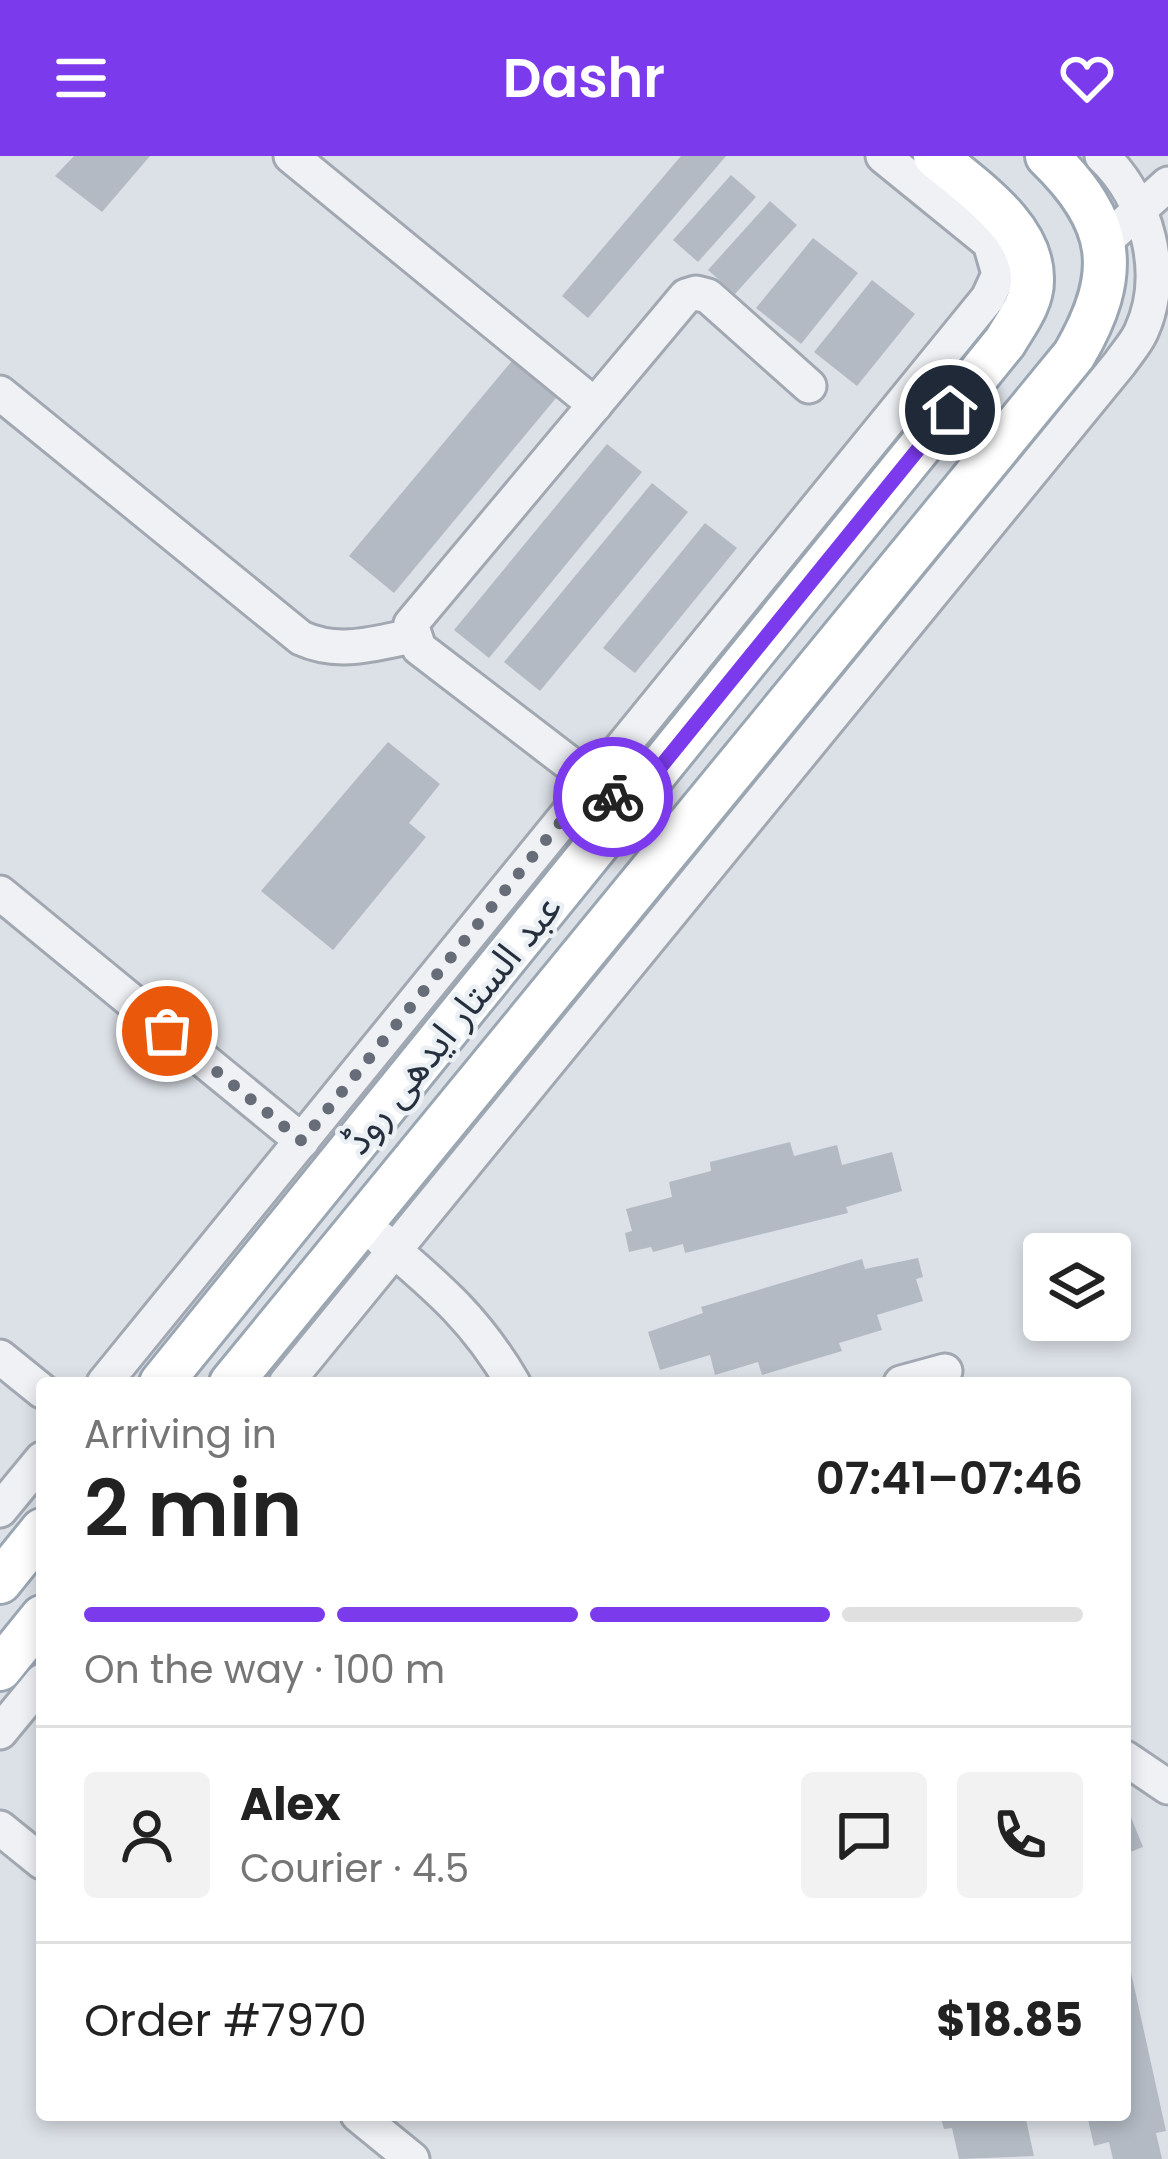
<!DOCTYPE html>
<html lang="en">
<head>
<meta charset="utf-8">
<style>
  :root { --surface:#fff; --page:#f2f2f2; --text:#222; --muted:#767676; --line:#e0e0e0; --accent:#7c3aed }
  body { margin:0; font-family:Poppins,"Noto Sans Arabic",sans-serif; background:var(--page); color:var(--text); height:100vh; display:flex; flex-direction:column; font-size:45px; white-space:nowrap }
  * { box-sizing:border-box; margin:0 }
  p { font-size:39px; color:var(--muted) }
  .icon { flex:none; width:66px; height:66px; fill:none; stroke:currentColor; stroke-width:2; stroke-linecap:round; stroke-linejoin:round }
  .map { position:relative; flex:1; overflow:hidden }
  .drawer { position:absolute; left:36px; top:1221px; width:1095px; height:744px; display:flex; flex-direction:column; background:var(--surface); border-radius:12px; box-shadow:0 6px 18px #0003 }
  .drawer>* { flex:none }
  .buttons { position:absolute; left:1023px; top:1077px; display:grid; gap:24px }
  .buttons a { display:grid; place-items:center; width:108px; height:108px; border-radius:12px; background:var(--surface); box-shadow:0 6px 18px #0003; font-size:60px }
  .pin { position:absolute; display:grid; place-items:center; width:102px; height:102px; color:#fff; margin:-51px; border:6px solid #fff; border-radius:50%; box-shadow:0 3px 12px #0007 }
  .courier { position:absolute; display:grid; place-items:center; width:120px; height:120px; margin:-60px; border:9px solid #7c3aed; border-radius:50%; background:#fff; color:#222; box-shadow:0 3px 15px #0007 }
  .headline em { font-style:normal; font-weight:600 }
  .headline div { display:flex; flex-direction:column-reverse }
  .headline { display:flex; align-items:center; justify-content:space-between; height:204px; padding:0 48px }
  h1 { font-size:78px; font-weight:600; line-height:90px }
  .bar { display:grid; grid-template-columns:repeat(4,1fr); gap:18px 12px; align-content:center; height:144px; padding:0 48px }
  .bar i { height:15px; border-radius:9px; background:var(--line) }
  .bar .on { background:var(--accent) }
  .bar p { grid-column:span 4 }
  .line { display:flex; align-items:center; gap:30px; padding:0 48px; border-top:3px solid var(--line) }
  .line div { flex:1 }
  .round { display:grid; place-items:center; flex:none; width:126px; height:126px; border-radius:12px; background:var(--page) }
  header { display:flex; justify-content:space-between; align-items:center; height:156px; padding:0 48px; background:var(--accent); color:#fff; font-size:54px; font-weight:600 }
  .map>svg:first-child { display:block }
  .building { fill:#b3bac3 }
  .lines { fill:none; stroke-linecap:round; stroke-linejoin:round }
  .minor-casing { stroke:#a2a8b1; stroke-width:39 }
  .major-casing { stroke:#9ba6b3; stroke-width:48 }
  .minor { stroke:#eff1f5; stroke-width:33 }
  .major { stroke:#fff; stroke-width:42 }
  .done { stroke:#666d78; stroke-width:12; stroke-dasharray:0 21.6 }
  .route { stroke:#7c3aed; stroke-width:15 }
  .labels { text-anchor:middle; dominant-baseline:central; stroke-width:9; stroke-linejoin:round; paint-order:stroke }
  .street-label { font-size:39px; fill:#262f3d; stroke:#ebf0f4 }
</style>
</head>
<body>
<header><svg class="icon" aria-label="menu" viewBox="0 0 24 24"><path d="M4 6h16M4 12h16M4 18h16"/></svg>Dashr<svg class="icon" aria-label="heart" viewBox="0 0 24 24"><path d="M12 20l-8-8c-3-5 5-10 8-4 3-6 11-1 8 4z"/></svg></header>
<div class="map">
<svg width="1168" height="2003" viewBox="0 0 1168 2003">
  <rect width="100%" height="100%" fill="#dce1e7"/>
  <g class="building">
    <path d="M74,0H150L102,56L55,20Z"/>
    <path d="M681,0H726L588,162L562,140Z"/>
    <path d="M731,19L756,41L698,106L673,84Z"/>
    <path d="M770,45L797,69L735,138L708,114Z"/>
    <path d="M813,82L858,117L801,188L756,152Z"/>
    <path d="M872,124L915,158L857,230L814,196Z"/>
    <path d="M522,193L566,230L394,437L349,400Z"/>
    <path d="M607,288L642,316L489,502L454,474Z"/>
    <path d="M652,327L688,356L540,535L504,506Z"/>
    <path d="M705,367L737,392L635,517L603,492Z"/>
    <path d="M388,586L440,628L409,667L426,681L333,794L261,735Z"/>
    <path d="M790,986L794,1000L837,989L842,1009L892,996L902,1035L846,1051L848,1057L685,1097L683,1088L653,1096L651,1091L629,1096L625,1077L632,1075L626,1053L672,1041L669,1026L711,1015L710,1006Z"/>
    <path d="M918,1102L923,1121L916,1123L923,1145L877,1159L882,1174L839,1187L842,1195L762,1219L758,1206L715,1219L710,1199L660,1214L648,1176L703,1157L701,1151L862,1103L865,1113Z"/>
    <path d="M1130,1659L1143,1691L1125,1698V1661Z"/>
    <path d="M1130,1812L1166,1975L1156,1977L1162,2003H1113L1109,1986L1094,1990L1087,1959H1125V1813Z"/>
    <path d="M940,1959H1025L1034,2000L959,2003L952,1972L944,1973Z"/>
  </g>
  <g class="lines">
    <defs>
      <g id="minor">
        <path d="M291,0L595,249"/>
        <path d="M1103,87L1168,28"/>
        <path d="M0,237L301,482C338,499 373,488 412,480"/>
        <path d="M612,640L419,492L411,468L686,140L696,137L708,140L809,230"/>
        <path d="M0,737L302,985"/>
        <path d="M381,1083C437,1131 475,1162 513,1227"/>
        <path d="M0,1201L42,1235"/>
        <path d="M104,1227L988,142L999,118L990,87L883,0"/>
        <path d="M286,1227L1120,207C1127,197 1136,187 1141,176C1168,118 1147,42 1102,0"/>
        <path d="M901,1227L945,1215"/>
        <path d="M0,1354L42,1303"/>
        <path d="M0,1576L42,1525"/>
        <path d="M1125,1602L1168,1631"/>
        <path d="M0,1672L42,1706"/>
        <path d="M358,1959L412,2003"/>
      </g>
      <g id="major">
        <path d="M161,1227L1005,186C1016,167 1032,147 1032,125C1034,71 971,31 935,0"/>
        <path d="M231,1227L1074,199C1122,117 1115,66 1047,0"/>
        <path d="M0,1426L42,1374"/>
        <path d="M0,1513L42,1461"/>
      </g>
    </defs>
    <use href="#minor" class="minor-casing"/>
    <use href="#major" class="major-casing"/>
    <use href="#minor" class="minor"/>
    <use href="#major" class="major"/>
  </g>
  <g class="lines">
    <path class="done" d="M167,875L302,985L593,626L613,641"/>
    <path class="route" d="M613,641L628,651L950,254"/>
  </g>
  <g class="labels">
    <g class="street-label">
      <text transform="translate(452 868) rotate(-51)">عبد الستار ایدھی روڈ</text>
    </g>
  </g>
</svg>
<div class="buttons">
<a><svg class="icon" aria-label="layers" viewBox="0 0 24 24"><path d="M12 4l9 5-9 5-9-5zM3 14l9 5 9-5"/></svg></a>
</div>
<div class="pin" style="left:167px;top:875px;background:#ea580c"><svg class="icon" aria-label="bag" viewBox="0 0 24 24"><path d="M5 8h14l-1 12H6zM9 8a3 3 0 0 1 6 0"/></svg></div>
<div class="pin" style="left:950px;top:254px;background:#1f2937"><svg class="icon" aria-label="home" viewBox="0 0 24 24"><path d="M3 11l9-7 9 7M6 9v11h12V9"/></svg></div>
<div class="courier" style="left:613px;top:641px"><svg class="icon" aria-label="bike" viewBox="0 0 24 24"><circle cx="6" cy="16" r="4"/><circle cx="18" cy="16" r="4"/><path d="M6 16l4-8h5l3 8M10 8l3 8H6M13 5h3"/></svg></div>
<section class="drawer">
<div class="headline"><div><h1>2 min</h1><p>Arriving in</p></div><em>07:41–07:46</em></div>
<div class="bar"><i class="on"></i><i class="on"></i><i class="on"></i><i></i><p>On the way · 100 m</p></div>
<div class="line" style="height:216px"><a class="round"><svg class="icon" aria-label="person" viewBox="0 0 24 24"><circle cx="12" cy="8" r="4"/><path d="M4 21q1-7 8-7t8 7"/></svg></a><div><b>Alex</b><p>Courier · 4.5</p></div><a class="round"><svg class="icon" aria-label="chat" viewBox="0 0 24 24"><path d="M4 5h16v11H9l-5 4z"/></svg></a><a class="round"><svg class="icon" aria-label="phone" viewBox="0 0 24 24"><path d="M5 4h4l2 5-3 2q2 4 5 5l2-3 5 2v4C11 20 4 13 5 4z"/></svg></a></div>
<div class="line" style="height:156px"><div>Order #7970</div><b>$18.85</b></div>
</section>
</div>
</body>
</html>
